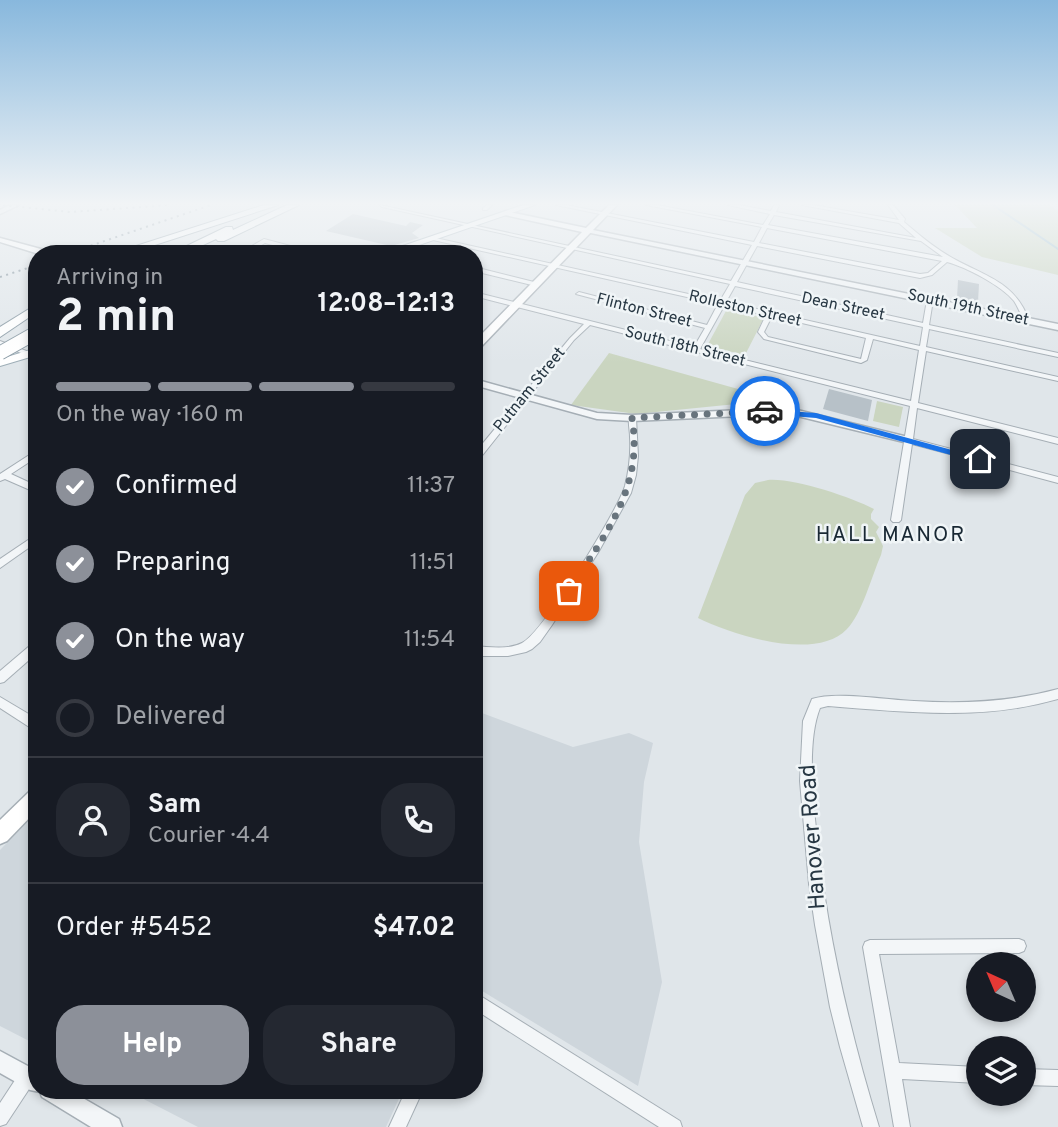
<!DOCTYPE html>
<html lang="en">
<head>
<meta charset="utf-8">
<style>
  :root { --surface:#171b24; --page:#242831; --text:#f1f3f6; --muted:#9ea1a6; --line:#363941; --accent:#8c9099 }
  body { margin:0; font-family:Overpass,sans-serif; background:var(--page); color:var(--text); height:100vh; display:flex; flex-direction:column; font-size:26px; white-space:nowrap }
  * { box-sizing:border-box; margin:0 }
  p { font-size:23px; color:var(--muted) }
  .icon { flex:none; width:38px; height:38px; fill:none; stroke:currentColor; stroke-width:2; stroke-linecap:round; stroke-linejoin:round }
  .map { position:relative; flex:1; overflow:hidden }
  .drawer { position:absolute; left:28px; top:245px; width:455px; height:854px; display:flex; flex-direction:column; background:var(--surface); border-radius:28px; box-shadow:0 4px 10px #0003 }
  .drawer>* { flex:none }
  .needle { width:46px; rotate:316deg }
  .controls { position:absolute; left:966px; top:952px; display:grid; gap:14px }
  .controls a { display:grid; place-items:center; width:70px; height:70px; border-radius:50%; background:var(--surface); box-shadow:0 4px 10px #0003; font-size:35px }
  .pin { position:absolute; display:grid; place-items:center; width:60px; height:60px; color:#fff; margin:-30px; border-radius:14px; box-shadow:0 4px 10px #0006 }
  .courier { position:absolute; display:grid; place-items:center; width:70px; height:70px; margin:-35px; border:5px solid #1a73e8; border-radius:50%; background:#fff; color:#222; box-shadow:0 2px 9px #0007 }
  .headline em { font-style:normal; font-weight:700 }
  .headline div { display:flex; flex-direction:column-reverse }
  .headline { display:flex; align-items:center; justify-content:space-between; height:119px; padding:0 28px }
  h1 { font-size:46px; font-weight:700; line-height:52px }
  .bar { display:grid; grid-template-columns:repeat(4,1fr); gap:10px 7px; align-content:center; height:84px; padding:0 28px }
  .bar i { height:9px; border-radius:5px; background:var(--line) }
  .bar .selected { background:var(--accent) }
  .bar p { grid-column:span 4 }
  .line { display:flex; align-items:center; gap:18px; padding:0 28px; border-top:2px solid var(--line) }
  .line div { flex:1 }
  .round { display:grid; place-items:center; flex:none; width:74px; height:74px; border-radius:28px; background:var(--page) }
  ol { padding:0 28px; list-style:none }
  li { display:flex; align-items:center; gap:21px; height:77px }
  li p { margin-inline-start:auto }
  li .icon { padding:7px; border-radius:50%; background:var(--accent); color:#fff; stroke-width:4 }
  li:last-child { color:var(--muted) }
  li i { width:38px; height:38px; border:4px solid var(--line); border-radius:50% }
  .action { display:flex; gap:14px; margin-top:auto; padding:14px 28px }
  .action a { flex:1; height:80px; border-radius:28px; background:var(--accent); color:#fff; font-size:28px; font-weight:700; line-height:80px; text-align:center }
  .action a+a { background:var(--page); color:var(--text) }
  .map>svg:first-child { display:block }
  .built { fill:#ced6dc }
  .green { fill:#cad5c0 }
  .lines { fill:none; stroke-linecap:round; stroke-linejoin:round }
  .stream { stroke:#98bdcd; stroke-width:2 }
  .building { fill:#b7c1c8 }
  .minor-casing { stroke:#a5aeb5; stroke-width:2 }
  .tertiary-casing { stroke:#a5aeb5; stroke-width:3 }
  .secondary-casing { stroke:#a5aeb5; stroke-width:3 }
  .primary-casing { stroke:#9eaeb7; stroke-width:2 }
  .motorway-casing { stroke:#8697a2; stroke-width:2 }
  .minor { fill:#f3f6f8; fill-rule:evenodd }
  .tertiary { fill:#f3f6f8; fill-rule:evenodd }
  .secondary { fill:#fff; fill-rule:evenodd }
  .primary { fill:#fff; fill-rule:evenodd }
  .motorway { fill:#fff; fill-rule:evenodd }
  .rail { stroke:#788995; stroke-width:2; stroke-dasharray:2 4.5; stroke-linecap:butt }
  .motorway-bridge-casing { stroke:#8697a2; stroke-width:15; stroke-linecap:butt }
  .motorway-bridge { stroke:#fff; stroke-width:13 }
  .route { fill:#1a73e8 }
  .done { stroke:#68747d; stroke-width:7; stroke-dasharray:0 12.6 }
  .labels { text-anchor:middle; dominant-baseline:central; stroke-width:5; stroke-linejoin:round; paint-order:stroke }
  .far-street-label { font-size:16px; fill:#273743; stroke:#f0f5f7 }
  .neighbourhood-label { font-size:21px; letter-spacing:2px; fill:#192834; stroke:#f0f5f7 }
  .near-street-label { font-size:23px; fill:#273743; stroke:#f0f5f7 }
</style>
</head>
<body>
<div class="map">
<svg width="1058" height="1127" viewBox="0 0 1058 1127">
  <rect width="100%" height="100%" fill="#e0e6ea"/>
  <g class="built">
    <path d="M474,710L573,747L629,733L653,743L644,782L639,842L662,982L638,1086L474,986Z"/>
    <path d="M37,812V1045L0,1026V850Z"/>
    <path d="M126,1090H403L386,1127H198Z"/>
  </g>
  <g class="green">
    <path d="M955,205H1050L1058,211V275L982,257L935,228H977Z"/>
    <path d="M727,309L764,318L745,355L707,346Z"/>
    <path d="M609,353L777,400L636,414L571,405Z"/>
    <path d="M877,401L903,407L899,427L873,421Z"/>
    <path d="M768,480C795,478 850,497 874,509L871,514V519L879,527L876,532L883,546L881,555C872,575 862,614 847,629C816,662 733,635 698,618L745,495L755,483Z"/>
  </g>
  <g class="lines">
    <path class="stream" d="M993,205L1058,249"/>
  </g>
  <g class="building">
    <path d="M353,214L406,226L410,222L423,225L412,233L419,238L391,246L326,231Z"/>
    <path d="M958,280L979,284L978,302L957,298Z"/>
    <path d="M829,389L872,400L868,421L823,409Z"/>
  </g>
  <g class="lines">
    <defs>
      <g id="minor">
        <path d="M380,205L731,281L752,245L556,205H566L754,242L762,227L646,205H657L763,225L770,214L728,205H739L771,211L774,205H779L776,212L916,238L899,223L802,205H813L899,220L888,205H893L905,219L904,222C920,236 937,250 956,260C988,277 1015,283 1029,320L1028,321H1024C1021,315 1018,307 1014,301C1002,286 966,267 947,262L932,275L920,278L757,246L737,282L923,323L927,300L930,298L933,300L929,325L1058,353V357L929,329L926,347L1058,377V381L926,351L918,403L1058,438V444L917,408L913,439L1058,477V483L912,444L901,520L899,522H893L891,520L910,406L590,325L574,340L477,462L474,463V454L570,338L584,324L474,296V292L694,347L705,328L576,294L579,292L707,325L718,304L433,240L431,239V237L720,301L730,284L382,207ZM774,215L921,241L943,257L768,225ZM767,228L942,261L928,273L920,274L759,243ZM735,286L923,327L920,346L726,302ZM724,306L766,315L758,332L764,339L861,363L867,360L873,339L919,350L911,401L700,349ZM772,316L866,338L861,359L768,337L764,332Z"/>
        <path d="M487,205H492L487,210H483V208Z"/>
        <path d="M264,239L317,253L318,254H307L265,243L246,254H238Z"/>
        <path d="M394,248L411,253L412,254H402L392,251V249Z"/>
        <path d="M474,267L538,283L539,284L536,286L474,271Z"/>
        <path d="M0,341L37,355V359L0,345Z"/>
        <path d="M629,416H635L636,418L638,456L636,475L631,493L599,551L552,625L540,642L532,649L526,652L508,656H474V646C489,647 509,650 522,643C543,633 618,510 625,486C629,470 631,454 630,437C630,430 628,423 629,416Z"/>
        <path d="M37,450V457L11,474L37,486V493L5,479L0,481V474Z"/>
        <path d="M37,534V542L0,568V559Z"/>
        <path d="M37,641V653L4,682L0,683V671L33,643Z"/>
        <path d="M1058,689V699C982,721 906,712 828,706L820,708C808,738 812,787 815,819C825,924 848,1026 879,1127H863L840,1047L830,1007L815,925L809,884L800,781L803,721L812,699C836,691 887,700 914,701C963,704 1010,702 1058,689Z"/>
        <path d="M0,697L37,719V732L0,708Z"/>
        <path d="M1019,939L1024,941L1026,946L1024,951L1019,953L879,954L899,1063L978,1067V1083L902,1079L910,1127H894L863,947L865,942L870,940Z"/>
        <path d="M474,992L680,1121L682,1127H659L474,1009Z"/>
        <path d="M27,1069L33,1071L35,1077L33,1083L6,1124L0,1126V1103L21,1071Z"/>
        <path d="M1024,1069L1058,1070V1086L1024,1085Z"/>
        <path d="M406,1090H423L406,1127H389Z"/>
      </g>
      <g id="tertiary">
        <path d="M10,205H19L0,214V210Z"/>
        <path d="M588,229L1058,324V330L586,232L585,231Z"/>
        <path d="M474,379L597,413L632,415L789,408L908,437L913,440L908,443L789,414L632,421L597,419L474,385Z"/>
        <path d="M0,1051L37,1071V1090H69L119,1119L122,1127H91L42,1097L40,1092L30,1090L0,1073Z"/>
      </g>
      <g id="secondary">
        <path d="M609,205H617L478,350L474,351V342L582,232L505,215V211L586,228Z"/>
        <path d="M0,238L52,252L53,254H39L0,242Z"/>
        <path d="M37,787V810L7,841L0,844V820L31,790Z"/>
      </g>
      <g id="primary">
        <path d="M523,205H535L393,254H379Z"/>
        <path d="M37,348V355L0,366V359Z"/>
      </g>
      <g id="motorway">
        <path d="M264,205H278L127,254H111Z"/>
        <path d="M287,205H299L224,241H218L216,239L184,254H170L226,227H232L233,230Z"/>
        <path d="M37,304V312L0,337V327Z"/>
      </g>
    </defs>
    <use href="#minor" class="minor-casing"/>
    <use href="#tertiary" class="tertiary-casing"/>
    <use href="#secondary" class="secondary-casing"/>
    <use href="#primary" class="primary-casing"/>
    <use href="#motorway" class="motorway-casing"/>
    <use href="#minor" class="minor"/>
    <use href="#tertiary" class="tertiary"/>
    <use href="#secondary" class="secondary"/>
    <use href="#primary" class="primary"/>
    <use href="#motorway" class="motorway"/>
    <g class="rail">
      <path d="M3,205L70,212L170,205"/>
      <path d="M66,254L211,205"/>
      <path d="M0,277L37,265"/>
    </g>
    <defs>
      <path id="motorway-bridge" d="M0,353L32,335"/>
    </defs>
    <use href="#motorway-bridge" class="motorway-bridge-casing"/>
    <use href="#motorway-bridge" class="motorway-bridge"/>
  </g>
  <linearGradient id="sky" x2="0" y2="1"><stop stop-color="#88b8dd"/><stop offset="0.56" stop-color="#f1f4f6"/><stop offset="1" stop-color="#f1f4f6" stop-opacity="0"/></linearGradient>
  <rect width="1058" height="363" fill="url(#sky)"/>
  <path class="route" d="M762,409L816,413L985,459L980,463L816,418L765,414L762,413Z"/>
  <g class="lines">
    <path class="done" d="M569,591C604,535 644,489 632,418L765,411"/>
  </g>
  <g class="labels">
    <g class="far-street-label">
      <text transform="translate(843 307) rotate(12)">Dean Street</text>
      <text transform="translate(968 308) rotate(12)">South 19th Street</text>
      <text transform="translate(745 309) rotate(13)">Rolleston Street</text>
      <text transform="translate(644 311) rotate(14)">Flinton Street</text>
      <text transform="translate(685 347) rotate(14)">South 18th Street</text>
      <text transform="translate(530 390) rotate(-51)">Putnam Street</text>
    </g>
    <g class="neighbourhood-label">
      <text x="891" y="535">HALL MANOR</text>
    </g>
    <g class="near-street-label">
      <text transform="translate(814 837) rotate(-94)">Hanover Road</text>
    </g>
  </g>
</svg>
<div class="controls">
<a><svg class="needle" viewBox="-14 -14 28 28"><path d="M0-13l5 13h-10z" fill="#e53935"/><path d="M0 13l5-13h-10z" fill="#9ea1a6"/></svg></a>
<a><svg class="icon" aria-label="layers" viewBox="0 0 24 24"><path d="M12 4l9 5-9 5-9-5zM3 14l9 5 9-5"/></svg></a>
</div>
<div class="pin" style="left:569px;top:591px;background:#ea580c"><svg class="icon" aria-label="bag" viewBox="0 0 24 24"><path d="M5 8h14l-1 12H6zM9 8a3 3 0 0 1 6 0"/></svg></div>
<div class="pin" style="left:980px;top:459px;background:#1f2937"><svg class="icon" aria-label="home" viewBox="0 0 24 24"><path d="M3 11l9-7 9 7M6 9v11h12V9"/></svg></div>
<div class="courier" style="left:765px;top:411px"><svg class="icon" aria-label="car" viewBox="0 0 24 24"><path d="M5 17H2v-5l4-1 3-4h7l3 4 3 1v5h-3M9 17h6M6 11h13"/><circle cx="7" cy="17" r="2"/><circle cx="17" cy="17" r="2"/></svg></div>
<section class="drawer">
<div class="headline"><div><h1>2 min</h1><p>Arriving in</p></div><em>12:08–12:13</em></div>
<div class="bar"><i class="selected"></i><i class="selected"></i><i class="selected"></i><i></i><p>On the way · 160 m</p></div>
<ol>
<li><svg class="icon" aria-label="check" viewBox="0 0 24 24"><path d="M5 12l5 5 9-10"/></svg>Confirmed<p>11:37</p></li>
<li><svg class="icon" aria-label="check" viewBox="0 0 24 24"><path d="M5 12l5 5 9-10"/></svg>Preparing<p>11:51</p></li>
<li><svg class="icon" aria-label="check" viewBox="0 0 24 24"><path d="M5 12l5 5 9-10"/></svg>On the way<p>11:54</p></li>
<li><i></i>Delivered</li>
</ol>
<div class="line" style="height:126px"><a class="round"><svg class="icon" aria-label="person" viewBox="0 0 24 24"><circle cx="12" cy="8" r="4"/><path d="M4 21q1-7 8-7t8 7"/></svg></a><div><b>Sam</b><p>Courier · 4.4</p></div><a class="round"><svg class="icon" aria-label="phone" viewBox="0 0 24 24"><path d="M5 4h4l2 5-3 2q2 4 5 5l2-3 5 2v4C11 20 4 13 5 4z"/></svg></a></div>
<div class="line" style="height:91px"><div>Order #5452</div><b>$47.02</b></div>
<div class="action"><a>Help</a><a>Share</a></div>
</section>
</div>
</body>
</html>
